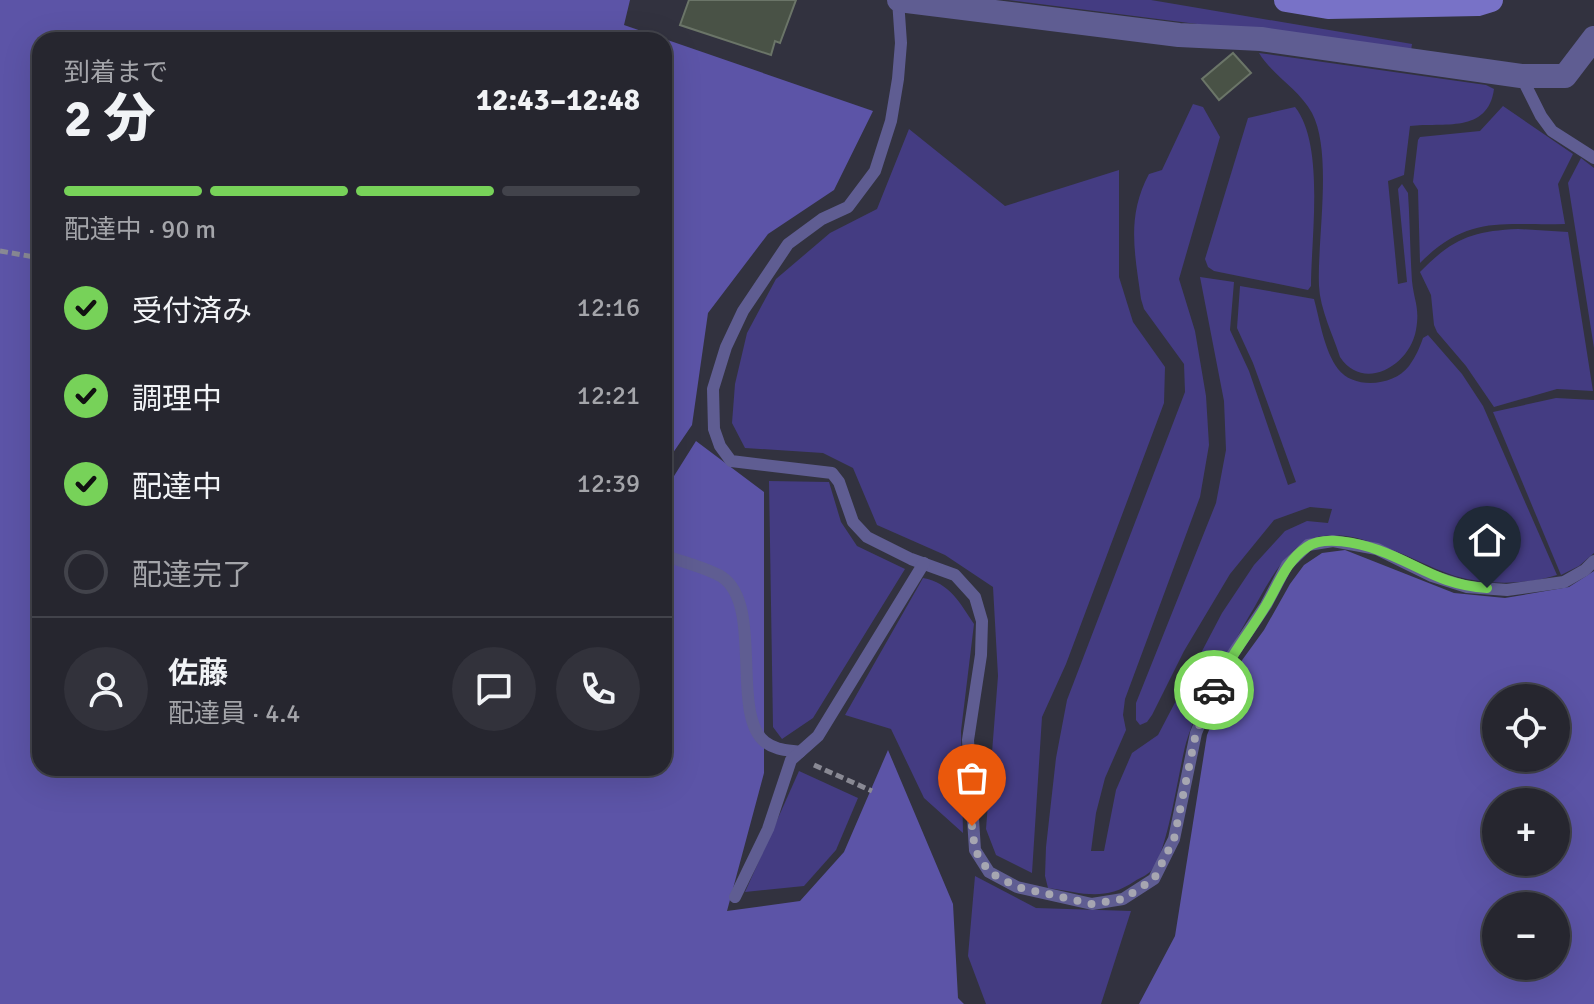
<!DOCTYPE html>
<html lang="ja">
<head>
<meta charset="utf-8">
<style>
  :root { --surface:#26262f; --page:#32323b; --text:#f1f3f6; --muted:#a4a5aa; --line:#42434b; --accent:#77d259 }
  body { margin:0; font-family:Signika,"Noto Sans JP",sans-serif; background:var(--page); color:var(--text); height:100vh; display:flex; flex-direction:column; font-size:30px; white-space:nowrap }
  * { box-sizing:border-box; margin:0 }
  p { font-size:26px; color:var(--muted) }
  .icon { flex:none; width:44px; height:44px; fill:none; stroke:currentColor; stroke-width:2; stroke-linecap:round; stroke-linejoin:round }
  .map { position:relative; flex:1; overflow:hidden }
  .side { position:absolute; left:32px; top:32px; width:640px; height:744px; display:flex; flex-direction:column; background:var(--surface); border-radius:24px; box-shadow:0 8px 32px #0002,0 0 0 2px var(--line) }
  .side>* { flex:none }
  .tools { position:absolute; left:1482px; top:684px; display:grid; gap:16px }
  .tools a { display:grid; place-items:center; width:88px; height:88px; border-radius:50%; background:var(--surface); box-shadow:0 8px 32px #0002,0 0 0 2px var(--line); font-size:40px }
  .pin { position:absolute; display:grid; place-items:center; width:68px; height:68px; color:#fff; margin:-82px -34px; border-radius:50% 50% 50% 0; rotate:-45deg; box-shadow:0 0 8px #0007 }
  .pin .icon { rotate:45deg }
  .courier { position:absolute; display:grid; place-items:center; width:80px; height:80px; margin:-40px; border:6px solid #77d259; border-radius:50%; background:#fff; color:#222; box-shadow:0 2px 10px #0007 }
  .headline em { font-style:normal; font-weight:800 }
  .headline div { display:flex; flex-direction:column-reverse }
  .headline { display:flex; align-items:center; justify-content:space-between; height:136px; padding:0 32px }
  h1 { font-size:52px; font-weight:800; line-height:60px }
  .bar { display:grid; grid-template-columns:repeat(4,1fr); gap:12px 8px; align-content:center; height:96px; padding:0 32px }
  .bar i { height:10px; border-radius:6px; background:var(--line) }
  .bar .current { background:var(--accent) }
  .bar p { grid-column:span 4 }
  .line { display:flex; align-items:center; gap:20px; padding:0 32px; border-top:2px solid var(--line) }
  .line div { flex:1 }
  .round { display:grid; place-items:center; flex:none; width:84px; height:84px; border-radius:42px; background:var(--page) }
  ol { padding:0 32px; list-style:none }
  li { display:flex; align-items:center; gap:24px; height:88px }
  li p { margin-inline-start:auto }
  li .icon { padding:8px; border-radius:50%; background:var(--accent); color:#111; stroke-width:4 }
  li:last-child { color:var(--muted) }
  li i { width:44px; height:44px; border:4px solid var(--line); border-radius:50% }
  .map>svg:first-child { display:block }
  .green { fill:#443c82 }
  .forest { fill:#5c54a7; fill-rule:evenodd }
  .building { fill:#495246; stroke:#6b7568; stroke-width:2 }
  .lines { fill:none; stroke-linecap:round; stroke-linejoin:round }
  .path { stroke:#898994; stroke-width:5; stroke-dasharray:8 4; stroke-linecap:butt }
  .lane { stroke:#5f5d92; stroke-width:12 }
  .street { stroke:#5f5d92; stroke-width:24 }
  .secondary { stroke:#7872c7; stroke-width:24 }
  .done { stroke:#a6a6b1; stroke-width:8; stroke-dasharray:0 14.4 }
  .route { stroke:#77d259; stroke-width:10 }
</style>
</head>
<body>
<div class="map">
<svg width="1594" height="1004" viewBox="0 0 1594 1004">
  <rect width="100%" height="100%" fill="#32323f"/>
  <g class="green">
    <path d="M1008,0H1151L1412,44L1411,51Z"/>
    <path d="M1259,53L1486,85L1494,89C1488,134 1443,122 1410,126L1404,175L1388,181L1398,284L1407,282L1398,189L1402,184L1408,193C1410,222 1410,252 1412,281C1414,301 1420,307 1416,330C1410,365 1364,393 1340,357C1333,335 1320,309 1319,286C1317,239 1333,153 1312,113C1299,89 1273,76 1259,53Z"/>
    <path d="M1193,104L1203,107L1220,137L1179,279L1195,331L1206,396L1209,445L1200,497L1125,699L1123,715L1126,730L1105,778L1096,813L1091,851H1104L1116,790L1132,753L1158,735L1222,613L1254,565L1285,531L1307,521L1328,523L1332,509L1310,507L1274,520L1230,574L1184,651L1152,715L1147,722L1140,725L1136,720V703L1216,503L1226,450L1224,401L1200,277L1234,282L1230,330L1249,371L1288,485L1296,482L1253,363L1237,328L1240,286L1314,299C1320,321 1324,350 1338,369C1354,390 1394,386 1409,366C1415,358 1420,347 1423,338L1428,335L1462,374L1483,406L1557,575C1526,585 1487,585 1455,576C1411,562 1339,512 1296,548C1275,566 1262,595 1248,618C1225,659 1200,698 1186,743C1178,773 1168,852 1151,871C1147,875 1140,878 1135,881C1104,902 1083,893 1048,888L1045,876L1046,847L1056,758L1067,700L1185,392L1184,364L1144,309L1141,299C1135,254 1126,217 1149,174L1162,170Z"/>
    <path d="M1503,106L1573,154L1558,184L1565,224C1502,226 1469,214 1420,263L1418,190L1413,182L1418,140L1420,137L1480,131Z"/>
    <path d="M1295,107C1325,145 1311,237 1311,286L1308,290L1214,271L1208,267L1205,259L1248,118Z"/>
    <path d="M909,129L1005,206L1119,170V277L1133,322L1165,367L1164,403L1066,664L1042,717L1032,873L996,855L986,829L998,676L993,587L945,555L877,525L853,468L823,453L745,448L732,423L735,384L747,333L776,279L830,233L877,209Z"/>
    <path d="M1581,158L1594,168V348L1568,183Z"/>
    <path d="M1518,229L1568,232L1593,391L1557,389L1494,407L1466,366L1437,332L1434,325L1431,295L1420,272C1452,239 1472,231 1518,229Z"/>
    <path d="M1556,398L1594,400V553L1579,566L1561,575L1493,412Z"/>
    <path d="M769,481L829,482L841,522L857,546L905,569L813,718L782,739L773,727Z"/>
    <path d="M923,578C950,583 960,603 974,624L961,731L963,833L924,798L891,729L845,715Z"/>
    <path d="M799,771L858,798L836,850L804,886L745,892Z"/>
    <path d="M975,876L1036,908L1131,911L1101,1004H986L968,956Z"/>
  </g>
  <g class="forest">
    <path d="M0,0H630L624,25L873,111L834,190L768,234L708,313L692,425L664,466V40H40V768H664V492L696,441L764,492V773L727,911L800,901L844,852L888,750L953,904L958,998L964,1004H0Z"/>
    <path d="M1345,550L1454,593L1505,598L1569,587L1594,571V1004H1139L1175,936L1207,735L1232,674L1264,630L1290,584L1304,565L1322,553ZM1496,698H1556V758H1496ZM1496,802H1556V862H1496ZM1496,906H1556V966H1496Z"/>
  </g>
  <g class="building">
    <path d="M689,0H796L780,43L775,41L771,55L680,25Z"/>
    <path d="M1233,53L1251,73L1219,100L1202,79Z"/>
  </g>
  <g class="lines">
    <g class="path">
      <path d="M0,251L40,258"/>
      <path d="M814,765L872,791"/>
    </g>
    <g class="lane">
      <path d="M898,0L901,43L898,79L891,121L875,171L848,207L822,219L788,244L743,311L726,347L713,389L714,429L720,446L731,461L832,473L839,482L853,522L867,537L911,559L955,575L975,597L982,621L981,655L968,740L975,850L989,872L1017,887L1092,904L1123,899L1154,879L1174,839L1196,733L1222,670L1266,605L1287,565L1308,545L1333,541L1377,549L1432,576L1467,587L1507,590L1564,582L1585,570L1594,561"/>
      <path d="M1521,76L1541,116L1552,131L1594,158"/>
      <path d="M664,555C679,561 711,569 722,577C764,605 730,714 765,742C775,750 787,750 800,752"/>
      <path d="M735,897L768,829L791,760L818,736L924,563"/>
    </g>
    <path class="street" d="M899,0L1179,35L1261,39L1521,76H1565L1594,38"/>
    <path class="secondary" d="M1286,0L1328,7L1478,4L1491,0"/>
  </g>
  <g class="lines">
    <path class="done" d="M972,826L975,850L989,872L1017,887L1092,904L1123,899L1154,879L1174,839L1196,733L1214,690"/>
    <path class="route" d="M1214,690C1227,660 1248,635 1265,607C1278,586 1285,562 1307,547C1324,535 1359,543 1378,550C1420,565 1439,585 1487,588"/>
  </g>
</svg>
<div class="tools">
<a><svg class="icon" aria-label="locate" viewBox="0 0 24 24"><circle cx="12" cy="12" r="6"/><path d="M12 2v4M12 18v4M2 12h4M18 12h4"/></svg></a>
<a>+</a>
<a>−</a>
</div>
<div class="pin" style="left:972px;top:826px;background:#ea580c"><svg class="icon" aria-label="bag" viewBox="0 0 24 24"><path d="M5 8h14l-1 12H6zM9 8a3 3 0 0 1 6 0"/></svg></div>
<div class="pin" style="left:1487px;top:588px;background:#1f2937"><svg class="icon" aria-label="home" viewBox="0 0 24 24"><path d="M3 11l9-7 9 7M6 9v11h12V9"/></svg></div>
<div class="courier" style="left:1214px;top:690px"><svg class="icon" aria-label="car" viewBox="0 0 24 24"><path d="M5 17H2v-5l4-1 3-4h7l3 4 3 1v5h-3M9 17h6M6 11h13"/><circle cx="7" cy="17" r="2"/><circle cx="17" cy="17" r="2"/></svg></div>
<section class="side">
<div class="headline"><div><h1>2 分</h1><p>到着まで</p></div><em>12:43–12:48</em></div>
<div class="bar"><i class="current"></i><i class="current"></i><i class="current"></i><i></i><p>配達中 · 90 m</p></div>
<ol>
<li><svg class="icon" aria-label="check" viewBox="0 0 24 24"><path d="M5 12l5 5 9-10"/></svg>受付済み<p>12:16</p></li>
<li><svg class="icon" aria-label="check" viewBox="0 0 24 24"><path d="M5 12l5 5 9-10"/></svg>調理中<p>12:21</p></li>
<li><svg class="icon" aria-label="check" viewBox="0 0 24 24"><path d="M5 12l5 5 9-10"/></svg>配達中<p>12:39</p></li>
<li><i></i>配達完了</li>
</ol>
<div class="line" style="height:144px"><a class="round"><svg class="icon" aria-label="person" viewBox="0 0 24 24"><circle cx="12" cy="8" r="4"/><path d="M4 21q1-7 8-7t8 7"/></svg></a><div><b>佐藤</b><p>配達員 · 4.4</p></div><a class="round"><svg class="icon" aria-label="chat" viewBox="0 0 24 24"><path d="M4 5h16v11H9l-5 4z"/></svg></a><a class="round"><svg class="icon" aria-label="phone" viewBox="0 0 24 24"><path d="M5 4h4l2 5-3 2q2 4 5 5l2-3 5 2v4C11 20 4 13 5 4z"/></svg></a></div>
</section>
</div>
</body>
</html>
